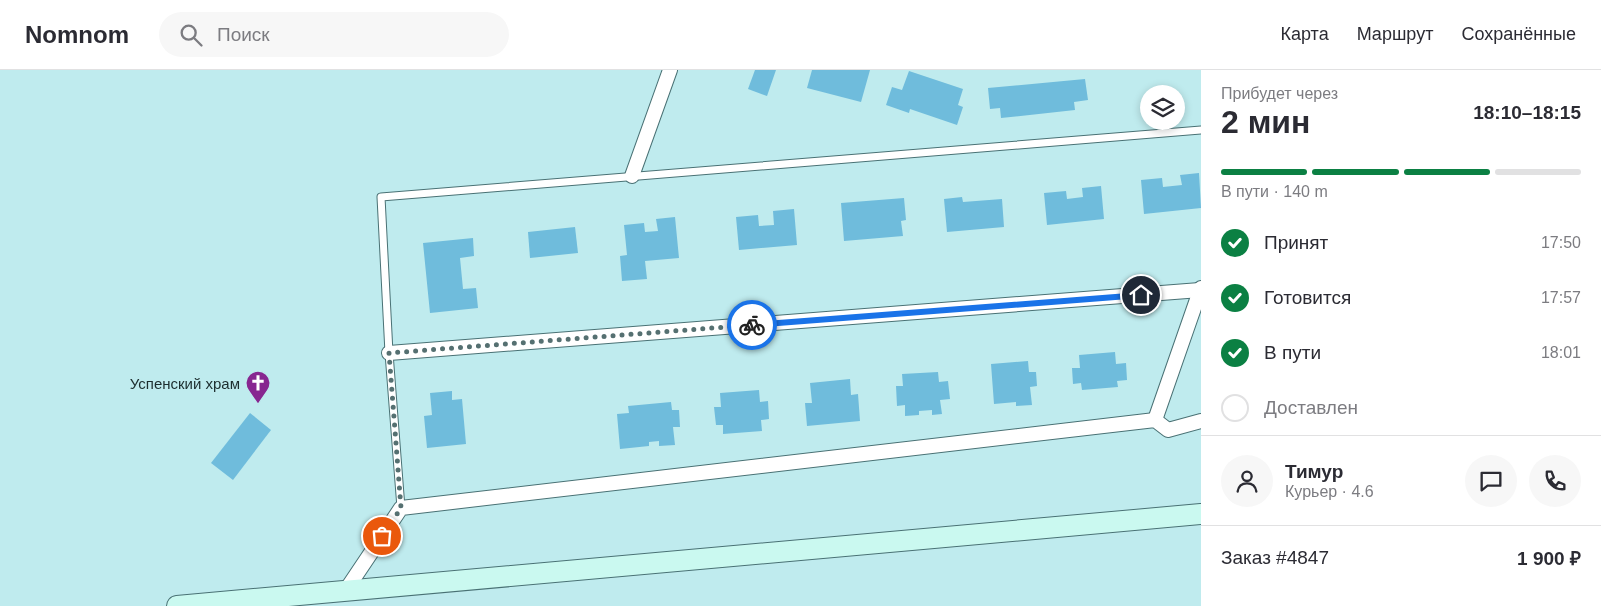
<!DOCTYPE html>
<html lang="ru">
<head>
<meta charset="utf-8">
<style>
  :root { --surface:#fff; --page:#f7f7f7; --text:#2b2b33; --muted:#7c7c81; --line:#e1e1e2; --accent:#0b8043 }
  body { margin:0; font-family:Helvetica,sans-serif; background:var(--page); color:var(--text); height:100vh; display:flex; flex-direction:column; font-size:19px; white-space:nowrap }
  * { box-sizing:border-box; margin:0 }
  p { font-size:16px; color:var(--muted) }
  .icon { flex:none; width:28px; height:28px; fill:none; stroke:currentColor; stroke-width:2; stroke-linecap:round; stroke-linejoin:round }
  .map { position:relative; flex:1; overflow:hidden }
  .details { display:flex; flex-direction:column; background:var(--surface); width:400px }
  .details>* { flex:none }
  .controls { position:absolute; left:1140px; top:15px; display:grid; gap:10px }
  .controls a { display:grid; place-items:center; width:45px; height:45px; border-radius:50%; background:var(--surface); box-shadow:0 2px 8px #0003; font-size:25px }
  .pin { position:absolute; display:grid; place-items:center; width:42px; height:42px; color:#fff; margin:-21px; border:2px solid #fff; border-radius:50%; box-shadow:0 1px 5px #0007 }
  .courier { position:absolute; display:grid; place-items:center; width:50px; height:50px; margin:-25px; border:4px solid #1a73e8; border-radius:50%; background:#fff; color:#222; box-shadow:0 1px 6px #0007 }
  .head em { font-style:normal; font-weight:600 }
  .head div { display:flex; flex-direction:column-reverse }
  .head { display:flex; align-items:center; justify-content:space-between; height:85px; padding:0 20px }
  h1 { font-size:32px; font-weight:600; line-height:38px }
  .bar { display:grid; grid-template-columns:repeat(4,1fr); gap:8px 5px; align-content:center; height:60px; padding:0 20px }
  .bar i { height:6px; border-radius:4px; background:var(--line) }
  .bar .active { background:var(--accent) }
  .bar p { grid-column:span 4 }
  .line { display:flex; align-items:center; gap:12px; padding:0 20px; border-top:1px solid var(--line) }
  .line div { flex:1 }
  .round { display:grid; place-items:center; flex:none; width:52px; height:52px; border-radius:26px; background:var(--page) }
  ol { padding:0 20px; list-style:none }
  li { display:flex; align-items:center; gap:15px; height:55px }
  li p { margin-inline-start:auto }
  li .icon { padding:5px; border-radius:50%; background:var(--accent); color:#fff; stroke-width:4 }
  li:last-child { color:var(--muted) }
  li i { width:28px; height:28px; border:2px solid var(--line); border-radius:50% }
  header { display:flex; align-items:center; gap:30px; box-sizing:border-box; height:70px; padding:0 25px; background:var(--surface); border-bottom:1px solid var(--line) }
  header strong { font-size:24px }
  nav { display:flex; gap:28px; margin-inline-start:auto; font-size:18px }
  .search { width:350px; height:45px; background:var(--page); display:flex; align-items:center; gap:12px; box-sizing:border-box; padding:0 18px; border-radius:28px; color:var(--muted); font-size:19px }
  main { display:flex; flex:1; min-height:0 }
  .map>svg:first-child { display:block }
  .building { fill:#6fbcdc }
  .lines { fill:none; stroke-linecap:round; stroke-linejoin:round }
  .lane-casing { stroke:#497174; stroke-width:9 }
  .street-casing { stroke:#497174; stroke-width:16 }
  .secondary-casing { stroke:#497174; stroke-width:22 }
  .lane { stroke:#fff; stroke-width:7 }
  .street { stroke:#fff; stroke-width:14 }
  .secondary { stroke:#caf9f0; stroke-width:20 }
  .done { stroke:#557071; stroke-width:5; stroke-dasharray:0 9 }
  .route { stroke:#1a73e8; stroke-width:6 }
  .labels { text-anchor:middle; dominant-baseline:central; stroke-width:4.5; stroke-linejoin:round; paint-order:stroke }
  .poi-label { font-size:15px; fill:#1c2d2e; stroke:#bfebee; text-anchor:end }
</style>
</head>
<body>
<header>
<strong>Nomnom</strong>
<div class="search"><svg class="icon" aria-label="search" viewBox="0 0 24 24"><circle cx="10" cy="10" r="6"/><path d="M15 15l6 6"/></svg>Поиск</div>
<nav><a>Карта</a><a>Маршрут</a><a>Сохранённые</a></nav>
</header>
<main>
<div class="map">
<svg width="1201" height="536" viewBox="0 0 1201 536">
  <rect width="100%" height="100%" fill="#bfebee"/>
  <g class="building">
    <path d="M755,0H776L767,26L748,19Z"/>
    <path d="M812,0H870L861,32L807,18Z"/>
    <path d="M909,1L963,19L958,35L963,37L957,55L910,39L909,43L886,35L892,17L902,20Z"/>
    <path d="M1085,9L1088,30L1074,32L1075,40L1001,48L1000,38L990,39L988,18Z"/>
    <path d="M1199,103L1201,138L1144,144L1141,110L1162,108L1163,117L1182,115L1180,105Z"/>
    <path d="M1101,116L1104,149L1047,155L1044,123L1066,121L1067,129L1083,127L1082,118Z"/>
    <path d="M962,127L963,132L1002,129L1004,157L947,162L944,129Z"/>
    <path d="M904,128L906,150L901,151L903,166L844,171L841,133Z"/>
    <path d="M794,139L797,175L739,180L736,147L758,145L759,156L774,155L773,141Z"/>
    <path d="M675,147L679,188L645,191L647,209L622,211L620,186L627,185L624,155L644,153L645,162L658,161L656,149Z"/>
    <path d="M575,157L578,183L530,188L528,162Z"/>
    <path d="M473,168L474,186L460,188L463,219L476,218L478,238L430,243L423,173Z"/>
    <path d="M1115,282L1116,294L1126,293L1127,310L1117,311L1118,317L1082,320L1081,313L1073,314L1072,298H1080L1079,285Z"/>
    <path d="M1028,291L1029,302H1036L1037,316L1030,317L1032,335L1016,336V332L994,334L991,294Z"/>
    <path d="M938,302L939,312L948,311L950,329L940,330L942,344L932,345V340L919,341V345L905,346V335L897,336L896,316H903L902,304Z"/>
    <path d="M850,309L851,325L858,324L860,351L807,356L805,333H812L810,313Z"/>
    <path d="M759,320L760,332L768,331L769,349L761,350L762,361L723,364V355H716L714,337H721L720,323Z"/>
    <path d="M452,321V330L462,329L466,374L427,378L424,346L432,345L430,323Z"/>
    <path d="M671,332L672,340H679L680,357H673L675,375L659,376V371L649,372V376L620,379L617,344L629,343L628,336Z"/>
    <path d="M250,343L271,360L233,410L211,393Z"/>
  </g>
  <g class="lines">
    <defs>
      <path id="lane" d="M401,438L389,283L381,127L1201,60"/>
      <g id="street">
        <path d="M632,106L670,0"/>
        <path d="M389,283L1200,220"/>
        <path d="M1155,350L1201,218"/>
        <path d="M344,523L401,438L1155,350L1168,360L1201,351"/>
      </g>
      <path id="secondary" d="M177,536L1201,444"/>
    </defs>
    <use href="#lane" class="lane-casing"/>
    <use href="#street" class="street-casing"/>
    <use href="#secondary" class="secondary-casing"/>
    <use href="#lane" class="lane"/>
    <use href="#street" class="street"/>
    <use href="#secondary" class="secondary"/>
  </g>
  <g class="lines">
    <path class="done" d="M382,466L401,438L389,283L752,255"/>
    <path class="route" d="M752,255L1141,225"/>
  </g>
  <defs>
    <symbol id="church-pin" viewBox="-11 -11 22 30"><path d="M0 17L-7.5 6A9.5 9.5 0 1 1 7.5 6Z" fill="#872690" stroke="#bfebee"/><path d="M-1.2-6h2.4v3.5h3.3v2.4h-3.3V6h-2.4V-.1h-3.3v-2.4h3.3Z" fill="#fff"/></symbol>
  </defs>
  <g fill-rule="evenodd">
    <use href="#church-pin" x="244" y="299" width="28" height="38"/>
  </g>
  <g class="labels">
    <g class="poi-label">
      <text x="240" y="313">Успенский храм</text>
    </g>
  </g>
</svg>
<div class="controls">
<a><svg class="icon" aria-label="layers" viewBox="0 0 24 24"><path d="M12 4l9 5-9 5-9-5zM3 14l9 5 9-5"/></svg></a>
</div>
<div class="pin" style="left:382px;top:466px;background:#ea580c"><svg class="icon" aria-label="bag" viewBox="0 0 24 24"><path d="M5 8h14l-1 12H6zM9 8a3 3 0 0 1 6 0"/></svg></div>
<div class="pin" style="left:1141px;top:225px;background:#1f2937"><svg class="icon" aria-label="home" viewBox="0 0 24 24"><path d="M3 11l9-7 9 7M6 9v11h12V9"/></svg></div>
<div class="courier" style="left:752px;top:255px"><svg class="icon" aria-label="bike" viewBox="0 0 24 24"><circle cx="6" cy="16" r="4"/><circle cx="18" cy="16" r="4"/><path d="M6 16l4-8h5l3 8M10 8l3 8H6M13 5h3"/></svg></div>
</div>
<section class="details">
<div class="head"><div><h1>2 мин</h1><p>Прибудет через</p></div><em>18:10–18:15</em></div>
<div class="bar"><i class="active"></i><i class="active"></i><i class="active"></i><i></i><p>В пути · 140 m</p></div>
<ol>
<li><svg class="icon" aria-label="check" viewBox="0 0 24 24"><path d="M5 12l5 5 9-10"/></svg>Принят<p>17:50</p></li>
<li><svg class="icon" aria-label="check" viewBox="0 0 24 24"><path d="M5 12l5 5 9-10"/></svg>Готовится<p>17:57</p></li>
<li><svg class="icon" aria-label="check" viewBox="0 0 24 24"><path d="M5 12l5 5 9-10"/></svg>В пути<p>18:01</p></li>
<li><i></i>Доставлен</li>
</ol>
<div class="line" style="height:90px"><a class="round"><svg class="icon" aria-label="person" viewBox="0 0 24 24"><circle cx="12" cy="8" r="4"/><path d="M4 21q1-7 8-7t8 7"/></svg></a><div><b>Тимур</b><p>Курьер · 4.6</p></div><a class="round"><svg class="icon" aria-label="chat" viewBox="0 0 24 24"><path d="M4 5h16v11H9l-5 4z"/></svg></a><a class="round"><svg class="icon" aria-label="phone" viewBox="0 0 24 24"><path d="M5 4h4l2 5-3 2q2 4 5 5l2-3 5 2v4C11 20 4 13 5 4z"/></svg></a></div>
<div class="line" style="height:65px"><div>Заказ #4847</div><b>1 900 ₽</b></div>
</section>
</main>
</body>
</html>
